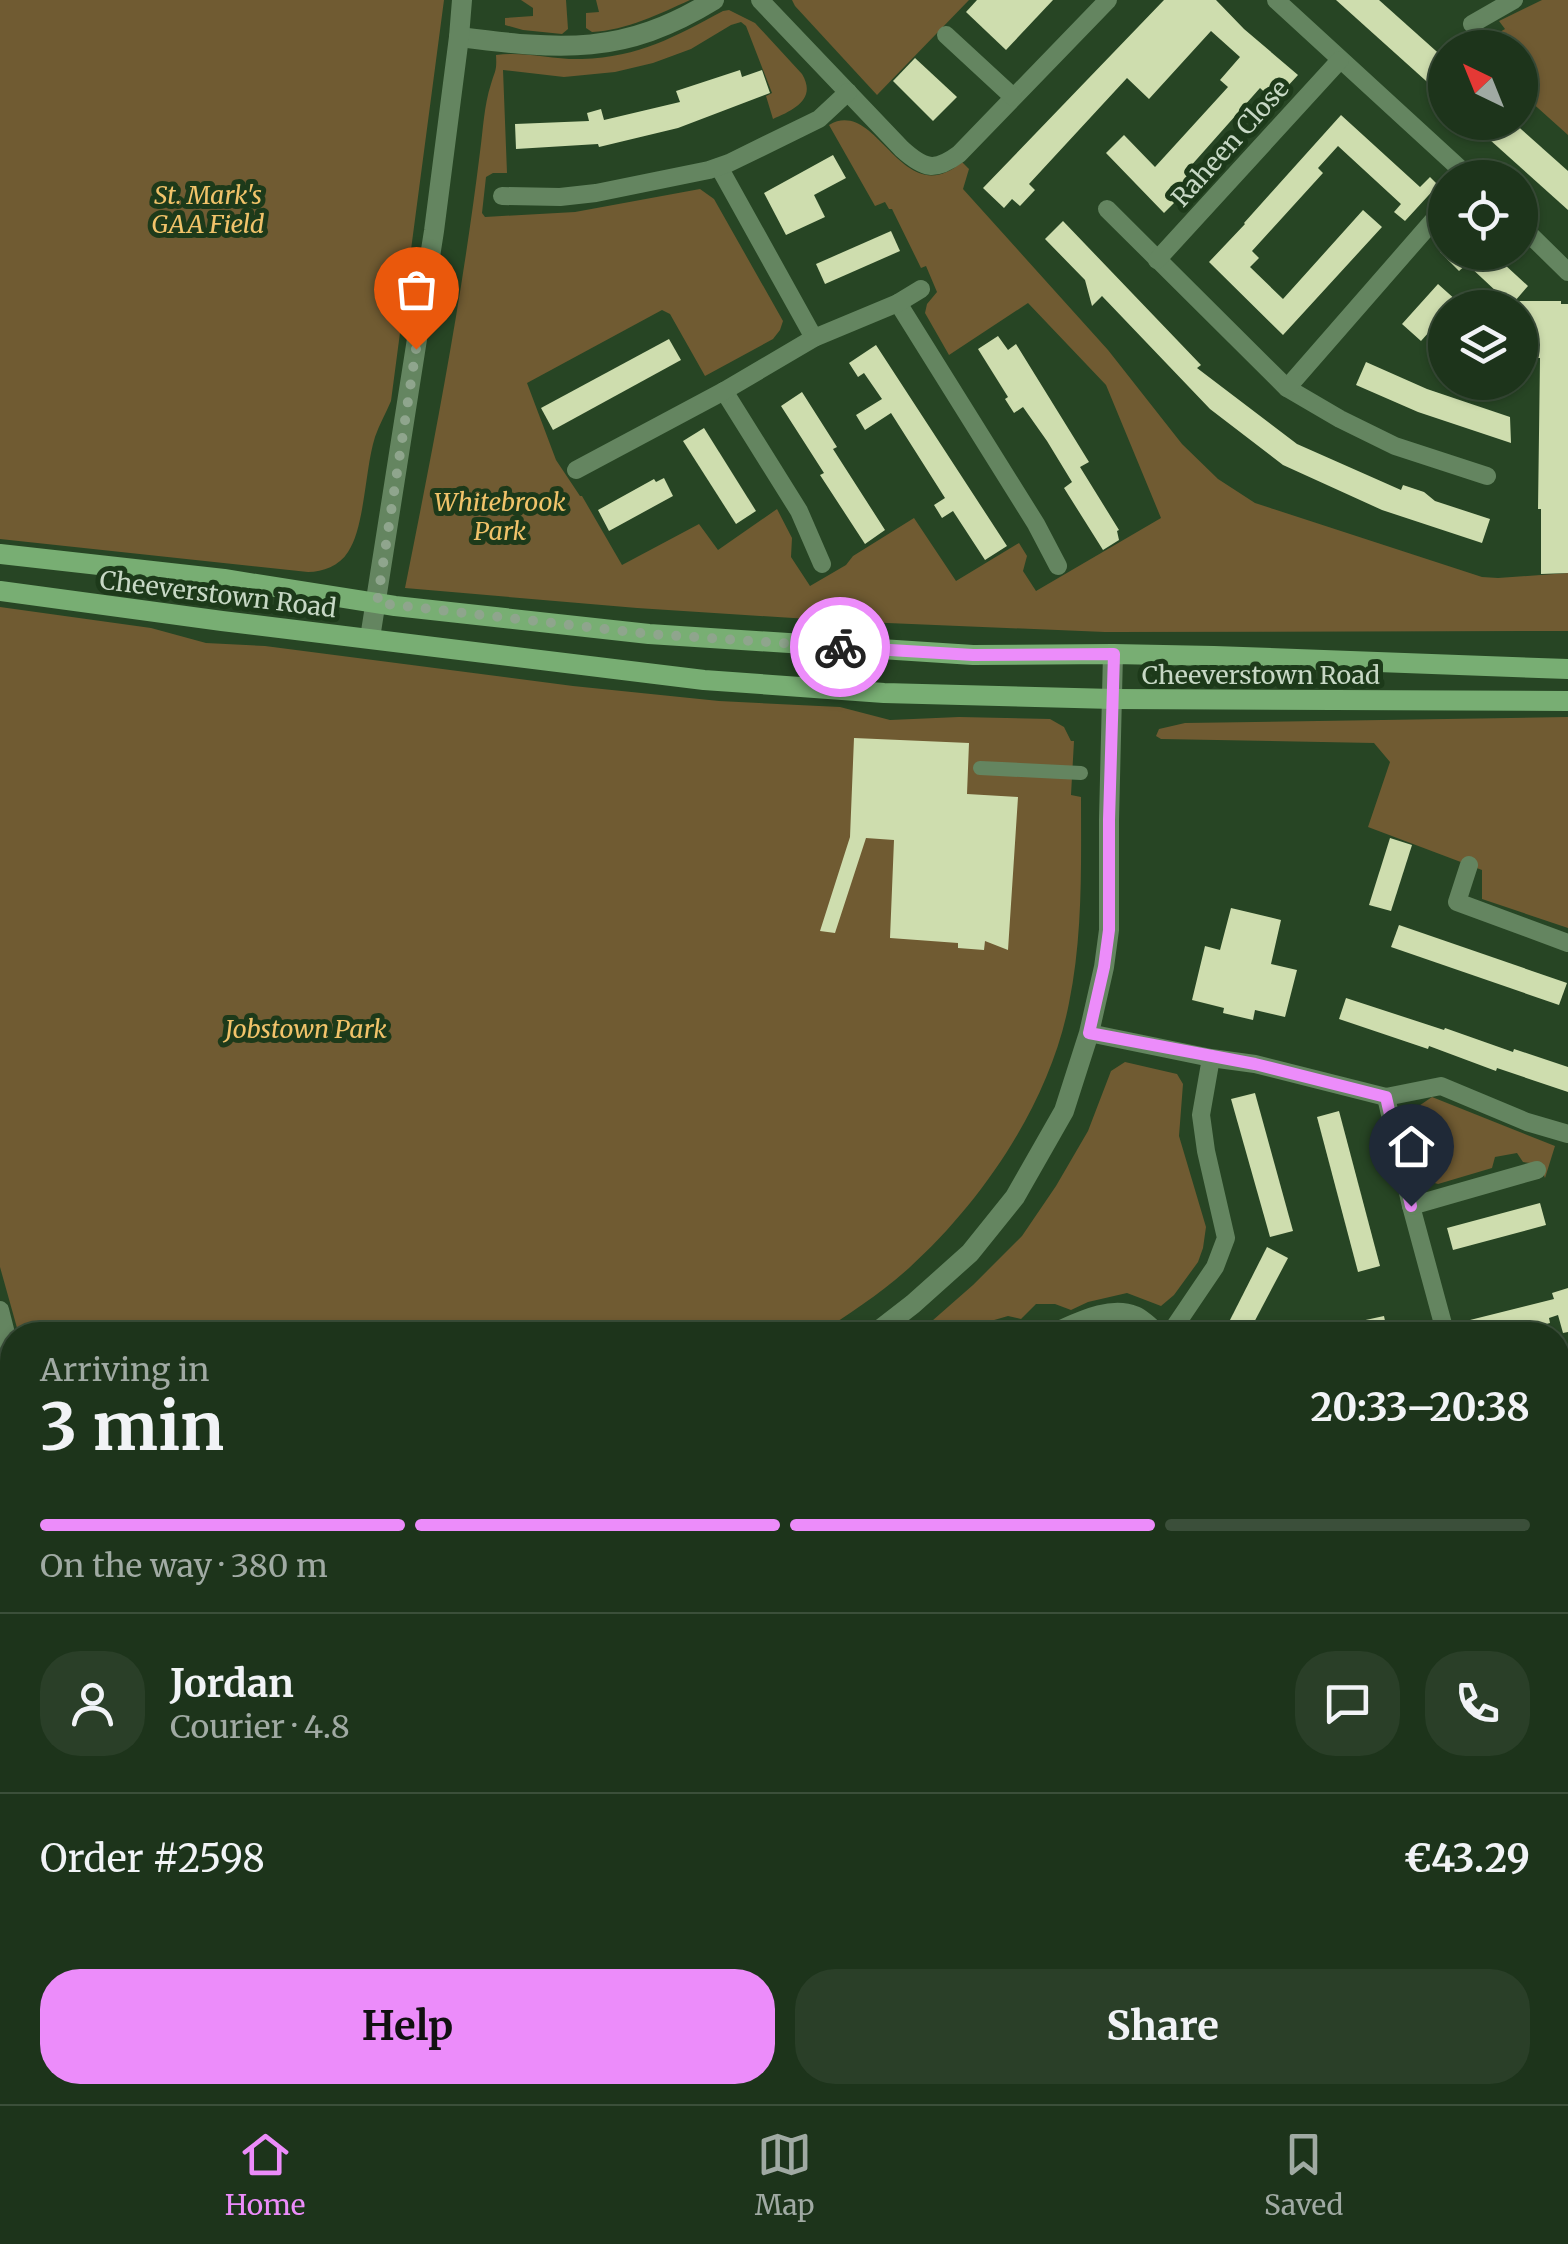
<!DOCTYPE html>
<html lang="en">
<head>
<meta charset="utf-8">
<style>
  :root { --surface:#1d341b; --page:#2a3f28; --text:#f1f3f6; --muted:#a0aaa3; --line:#3b4f3a; --accent:#ec8cfa }
  body { margin:0; font-family:Merriweather,serif; background:var(--page); color:var(--text); height:100vh; display:flex; flex-direction:column; font-size:38px; white-space:nowrap }
  * { box-sizing:border-box; margin:0 }
  p { font-size:32px; color:var(--muted) }
  .icon { flex:none; width:55px; height:55px; fill:none; stroke:currentColor; stroke-width:2; stroke-linecap:round; stroke-linejoin:round }
  .map { position:relative; flex:1; overflow:hidden }
  .side { position:absolute; left:0px; top:1322px; width:1570px; height:782px; display:flex; flex-direction:column; background:var(--surface); border-radius:40px 40px 0 0; box-shadow:0 2px 8px #0004,0 0 0 2px var(--line) }
  .side>* { flex:none }
  .needle { width:65px; rotate:317deg }
  .controls { position:absolute; left:1428px; top:30px; display:grid; gap:20px }
  .controls a { display:grid; place-items:center; width:110px; height:110px; border-radius:50%; background:var(--surface); box-shadow:0 2px 8px #0004,0 0 0 2px var(--line); font-size:50px }
  .pin { position:absolute; display:grid; place-items:center; width:85px; height:85px; color:#fff; margin:-102px -42px; border-radius:50% 50% 50% 0; rotate:-45deg; box-shadow:0 0 10px #0007 }
  .pin .icon { rotate:45deg }
  .courier { position:absolute; display:grid; place-items:center; width:100px; height:100px; margin:-50px; border:8px solid #ec8cfa; border-radius:50%; background:#fff; color:#222; box-shadow:0 2px 12px #0007 }
  .summary em { font-style:normal; font-weight:700 }
  .summary div { display:flex; flex-direction:column-reverse }
  .summary { display:flex; align-items:center; justify-content:space-between; height:170px; padding:0 40px }
  h1 { font-size:65px; font-weight:700; line-height:75px }
  .bar { display:grid; grid-template-columns:repeat(4,1fr); gap:15px 10px; align-content:center; height:120px; padding:0 40px }
  .bar i { height:12px; border-radius:8px; background:var(--line) }
  .bar .current { background:var(--accent) }
  .bar p { grid-column:span 4 }
  .line { display:flex; align-items:center; gap:25px; padding:0 40px; border-top:2px solid var(--line) }
  .line div { flex:1 }
  .round { display:grid; place-items:center; flex:none; width:105px; height:105px; border-radius:40px; background:var(--page) }
  .button { display:flex; gap:20px; margin-top:auto; padding:20px 40px }
  .button a { flex:1; height:115px; border-radius:40px; background:var(--accent); color:#111; font-size:40px; font-weight:700; line-height:115px; text-align:center }
  .button a+a { background:var(--page); color:var(--text) }
  .tab-bar { display:flex; justify-content:space-around; align-items:center; height:140px; border-top:2px solid var(--line); background:var(--surface); font-size:28px; color:var(--muted) }
  .tab-bar a { display:grid; justify-items:center; gap:5px }
  .tab-bar .current { color:var(--accent) }
  .map>svg:first-child { display:block }
  .green { fill:#705b32 }
  .lines { fill:none; stroke-linecap:round; stroke-linejoin:round }
  .stream { stroke:#052427; stroke-width:6 }
  .building { fill:#ceddae }
  .pedestrian { stroke:#648560; stroke-width:14 }
  .minor { stroke:#648560; stroke-width:18 }
  .tertiary { stroke:#648560; stroke-width:20 }
  .secondary { stroke:#78ae73; stroke-width:20 }
  .done { stroke:#8fa58d; stroke-width:10; stroke-dasharray:0 18 }
  .route { stroke:#ec8cfa; stroke-width:12 }
  .labels { text-anchor:middle; dominant-baseline:central; stroke-width:10; stroke-linejoin:round; paint-order:stroke }
  .street-label { font-size:25px; fill:#c7d8c5; stroke:#1d3a1a }
  .park-label { font-size:25px; font-style:italic; fill:#f1c36a; stroke:#1d3a1a }
</style>
</head>
<body>
<div class="map">
<svg width="1568" height="2104" viewBox="0 0 1568 2104">
  <rect width="100%" height="100%" fill="#274524"/>
  <g class="green">
    <path d="M0,0H444L391,401C386,413 379,425 375,437C365,468 365,527 348,552C339,566 323,572 308,572L0,539Z"/>
    <path d="M521,0H566L568,29L562,34L523,30L505,25V18L533,16V8Z"/>
    <path d="M596,0H690C659,14 627,30 592,32L586,28V13L599,12Z"/>
    <path d="M792,0H969L877,95L795,6Z"/>
    <path d="M1542,0H1568V135L1520,92V48L1474,47L1505,29L1499,21Z"/>
    <path d="M729,10L755,23L802,74C817,99 794,110 773,119L766,96L772,93L746,26L741,22L731,25L691,49L653,63L615,72L564,77L503,70L507,173H493L486,177L482,213L485,217L575,212L700,189L714,199L783,321L780,330L773,339L705,376L670,314L662,310L527,383L556,460L580,496H582L622,565L699,524L718,550L777,509L792,538L791,557L810,586L846,565L853,556L914,518L956,581L1019,543L1027,556L1023,571L1036,591L1161,518L1106,385L1028,303L949,355L925,313L927,304L937,292L926,266L921,268L892,209H889L885,202L875,206L829,125C878,96 901,214 962,162L969,169L963,189L1108,350L1182,444L1218,479L1255,503L1482,577L1498,578L1568,573V631L1105,632L840,621L637,608L405,588C434,443 462,299 480,152C483,130 484,105 491,84C495,70 497,71 496,55C524,51 553,60 582,59C640,57 674,37 723,11Z"/>
    <path d="M0,607L151,628L206,643L265,646L573,686L719,701L840,707L890,720L959,717L1050,719L1064,727L1071,741H1074L1071,795L1081,797C1081,866 1083,935 1069,1003C1050,1102 983,1201 909,1268C880,1294 848,1315 816,1335H19L0,1267Z"/>
    <path d="M1568,717V928L1482,899V870L1368,827L1390,762L1374,743L1161,739L1156,736L1159,729L1185,723Z"/>
    <path d="M1125,1062L1177,1074L1183,1084L1179,1136L1206,1227L1203,1248L1198,1262L1174,1295L1161,1306L1127,1293L1088,1302L1071,1310L1055,1304H1036L1021,1319L1008,1316L943,1335H916L973,1285L1022,1236L1056,1186L1088,1131L1111,1071Z"/>
    <path d="M1432,1097L1555,1146L1545,1178L1539,1164L1523,1162L1517,1153L1495,1157L1492,1168L1438,1184L1421,1179L1408,1138L1407,1114Z"/>
    <path d="M1568,1684V1817L1565,1812L1558,1815V1686Z"/>
    <path d="M1,1866L12,1891V1955L0,1961Z"/>
    <path d="M1568,1971V2104H1531L1525,2093L1558,2092V1976Z"/>
    <path d="M752,2093V2092L924,2093L911,2104H732Z"/>
  </g>
  <g class="lines">
    <g class="stream">
      <path d="M1558,1777L1568,1773"/>
      <path d="M830,2104L849,2092"/>
    </g>
  </g>
  <g class="building">
    <path d="M977,0H1053L1006,50L966,12Z"/>
    <path d="M1164,0H1216L1244,29L1298,75L1274,101L1260,88L1189,168L1196,176L1180,192L1182,195L1164,213L1106,153L1124,135L1155,167L1228,87L1220,80L1240,57L1211,31L1149,99L1127,78L1029,184L1035,190L1020,206L1012,199L1004,208L983,188Z"/>
    <path d="M1336,0H1379L1445,59V98Z"/>
    <path d="M915,58L957,97L933,121L893,81Z"/>
    <path d="M740,70L742,77L762,70L770,93L678,128L599,147L598,144L516,149L515,124L589,121L587,113L601,109L604,120L680,102L676,91Z"/>
    <path d="M1341,115L1420,187L1430,177L1438,185L1405,221L1394,212L1401,204L1338,146L1318,168L1323,173L1252,251L1259,258L1250,267L1283,299L1363,210L1382,227L1283,335L1209,262L1245,224L1244,223Z"/>
    <path d="M1470,122H1513L1568,171V210Z"/>
    <path d="M833,155L846,178L814,195L825,217L786,235L764,193Z"/>
    <path d="M1063,221L1201,365L1197,368L1297,444L1401,490L1403,485L1424,492L1435,501L1490,519L1482,543L1382,510L1283,465L1210,409L1102,296L1092,306L1085,280L1045,239Z"/>
    <path d="M891,231L900,251L825,284L816,264Z"/>
    <path d="M1440,252H1491L1528,286L1515,301H1561V304H1568V573L1541,574V509H1538L1540,358H1531L1532,348H1523L1524,324H1520V308H1514L1467,264L1459,271Z"/>
    <path d="M1438,284L1457,301L1451,308H1445V314L1421,341L1402,324Z"/>
    <path d="M998,336L1008,350L1016,344L1089,462L1080,467L1119,530L1117,531L1119,540L1103,550L1064,488L1072,482L1047,441L1023,407L1014,413L1005,399L1008,397L978,349Z"/>
    <path d="M669,339L681,360L553,430L541,408Z"/>
    <path d="M876,345L1007,546L985,560L953,511L942,518L934,505L945,498L891,413L865,430L856,415L882,399L864,373L858,377L849,363Z"/>
    <path d="M1366,362L1427,389L1510,417L1511,443L1418,412L1356,385Z"/>
    <path d="M802,392L837,447L833,449L885,530L865,544L820,475L824,473L781,406Z"/>
    <path d="M704,428L756,511L736,524L683,441Z"/>
    <path d="M664,478L673,496L609,531L598,510L654,479L656,482Z"/>
    <path d="M854,738L969,743L967,794L1018,797L1008,950L985,941L984,950L958,948V943L890,938L894,840L866,838L835,933L820,931L850,837Z"/>
    <path d="M1390,838L1412,845L1391,911L1369,905Z"/>
    <path d="M1231,908L1281,920L1271,964L1297,970L1285,1017L1255,1010L1253,1020L1223,1013L1224,1008L1192,1000L1205,946L1220,950Z"/>
    <path d="M1399,925L1567,983L1559,1005L1391,947Z"/>
    <path d="M1346,998L1444,1030L1445,1028L1513,1052L1514,1049L1568,1067V1092L1497,1068L1496,1071L1429,1046L1428,1049L1339,1019Z"/>
    <path d="M1255,1093L1293,1231L1270,1237L1231,1099Z"/>
    <path d="M1339,1111L1380,1266L1358,1272L1317,1117Z"/>
    <path d="M1540,1203L1546,1225L1453,1250L1447,1228Z"/>
    <path d="M1267,1247L1288,1258L1250,1330L1230,1320Z"/>
    <path d="M1568,1288V1332L1563,1333L1558,1315L1549,1318L1550,1323L1506,1335H1470L1466,1321L1554,1299L1552,1293Z"/>
    <path d="M1384,1316L1388,1335H1324V1329Z"/>
  </g>
  <g class="lines">
    <path class="pedestrian" d="M980,768L1081,773"/>
    <g class="minor">
      <path d="M760,0L902,149C924,169 935,172 959,154L1108,0"/>
      <path d="M1276,0L1470,178"/>
      <path d="M1472,24L1514,0"/>
      <path d="M946,35L1013,97"/>
      <path d="M719,167L814,338"/>
      <path d="M502,196L560,197L596,193L709,170L729,163L819,119L848,92"/>
      <path d="M1107,209L1287,388L1340,419L1395,446L1487,476"/>
      <path d="M1520,225L1568,272"/>
      <path d="M1157,260L1340,60"/>
      <path d="M898,303L1036,524L1058,566"/>
      <path d="M1287,388L1445,207"/>
      <path d="M724,391L799,511L822,564"/>
      <path d="M576,470L724,391L814,338L898,303L921,289"/>
      <path d="M1469,865L1457,902L1568,943"/>
      <path d="M1089,1033L1211,1058L1255,1064L1386,1097L1441,1086L1527,1122L1568,1134"/>
      <path d="M1386,1097L1411,1206L1446,1335"/>
      <path d="M1411,1206L1537,1170"/>
      <path d="M0,1310L12,1357"/>
      <path d="M1049,1334C1074,1324 1108,1304 1135,1315C1144,1319 1153,1328 1160,1335"/>
      <path d="M1169,1335L1215,1267L1226,1238L1206,1151L1201,1115L1211,1058"/>
      <path d="M1558,1372L1568,1369"/>
      <path d="M0,1474L12,1471"/>
      <path d="M1558,1581L1568,1579"/>
      <path d="M0,1741L12,1734"/>
      <path d="M459,2092L486,2104"/>
      <path d="M587,2092L588,2104"/>
      <path d="M1135,2092V2093"/>
      <path d="M1355,2097C1376,2093 1397,2096 1419,2092"/>
      <path d="M681,2104L710,2092"/>
      <path d="M931,2104L938,2092"/>
    </g>
    <g class="tertiary">
      <path d="M459,37C562,50 623,56 714,0"/>
      <path d="M370,638L434,231L459,37L462,0"/>
      <path d="M873,1335L913,1304L970,1253L1015,1197L1064,1111L1089,1033L1104,967L1109,930V820L1113,654"/>
      <path d="M0,1817L12,1810"/>
    </g>
    <g class="secondary">
      <path d="M0,554L224,579L395,606L649,634L973,655L1113,654L1214,656L1568,669"/>
      <path d="M0,591L222,621L704,680L884,693L1113,699L1568,701"/>
    </g>
  </g>
  <g class="lines">
    <path class="done" d="M416,349L377,603L649,634L840,647"/>
    <path class="route" d="M840,647L973,655L1114,654L1109,820V930L1104,967L1089,1033L1255,1064L1386,1097L1411,1206"/>
  </g>
  <g class="labels">
    <g class="street-label">
      <text transform="translate(1230 143) rotate(-48)">Raheen Close</text>
      <text transform="translate(218 594) rotate(7)">Cheeverstown Road</text>
      <text x="1261" y="675">Cheeverstown Road</text>
    </g>
    <g class="park-label">
      <text x="208" y="195">St. Mark's<tspan x="208" dy="29">GAA Field</tspan></text>
      <text x="500" y="502">Whitebrook<tspan x="500" dy="29">Park</tspan></text>
      <text x="306" y="1029">Jobstown Park</text>
    </g>
  </g>
</svg>
<div class="controls">
<a><svg class="needle" viewBox="-14 -14 28 28"><path d="M0-13l5 13h-10z" fill="#e53935"/><path d="M0 13l5-13h-10z" fill="#a0aaa3"/></svg></a>
<a><svg class="icon" aria-label="locate" viewBox="0 0 24 24"><circle cx="12" cy="12" r="6"/><path d="M12 2v4M12 18v4M2 12h4M18 12h4"/></svg></a>
<a><svg class="icon" aria-label="layers" viewBox="0 0 24 24"><path d="M12 4l9 5-9 5-9-5zM3 14l9 5 9-5"/></svg></a>
</div>
<div class="pin" style="left:416px;top:349px;background:#ea580c"><svg class="icon" aria-label="bag" viewBox="0 0 24 24"><path d="M5 8h14l-1 12H6zM9 8a3 3 0 0 1 6 0"/></svg></div>
<div class="pin" style="left:1411px;top:1206px;background:#1f2937"><svg class="icon" aria-label="home" viewBox="0 0 24 24"><path d="M3 11l9-7 9 7M6 9v11h12V9"/></svg></div>
<div class="courier" style="left:840px;top:647px"><svg class="icon" aria-label="bike" viewBox="0 0 24 24"><circle cx="6" cy="16" r="4"/><circle cx="18" cy="16" r="4"/><path d="M6 16l4-8h5l3 8M10 8l3 8H6M13 5h3"/></svg></div>
<section class="side">
<div class="summary"><div><h1>3 min</h1><p>Arriving in</p></div><em>20:33–20:38</em></div>
<div class="bar"><i class="current"></i><i class="current"></i><i class="current"></i><i></i><p>On the way · 380 m</p></div>
<div class="line" style="height:180px"><a class="round"><svg class="icon" aria-label="person" viewBox="0 0 24 24"><circle cx="12" cy="8" r="4"/><path d="M4 21q1-7 8-7t8 7"/></svg></a><div><b>Jordan</b><p>Courier · 4.8</p></div><a class="round"><svg class="icon" aria-label="chat" viewBox="0 0 24 24"><path d="M4 5h16v11H9l-5 4z"/></svg></a><a class="round"><svg class="icon" aria-label="phone" viewBox="0 0 24 24"><path d="M5 4h4l2 5-3 2q2 4 5 5l2-3 5 2v4C11 20 4 13 5 4z"/></svg></a></div>
<div class="line" style="height:130px"><div>Order #2598</div><b>€43.29</b></div>
<div class="button"><a>Help</a><a>Share</a></div>
</section>
</div>
<nav class="tab-bar">
<a class="current"><svg class="icon" aria-label="home" viewBox="0 0 24 24"><path d="M3 11l9-7 9 7M6 9v11h12V9"/></svg>Home</a>
<a><svg class="icon" aria-label="map" viewBox="0 0 24 24"><path d="M3 6l6-2 6 2 6-2v14l-6 2-6-2-6 2zM9 4v14M15 6v14"/></svg>Map</a>
<a><svg class="icon" aria-label="saved" viewBox="0 0 24 24"><path d="M7 4h10v16l-5-4-5 4z"/></svg>Saved</a>
</nav>
</body>
</html>
